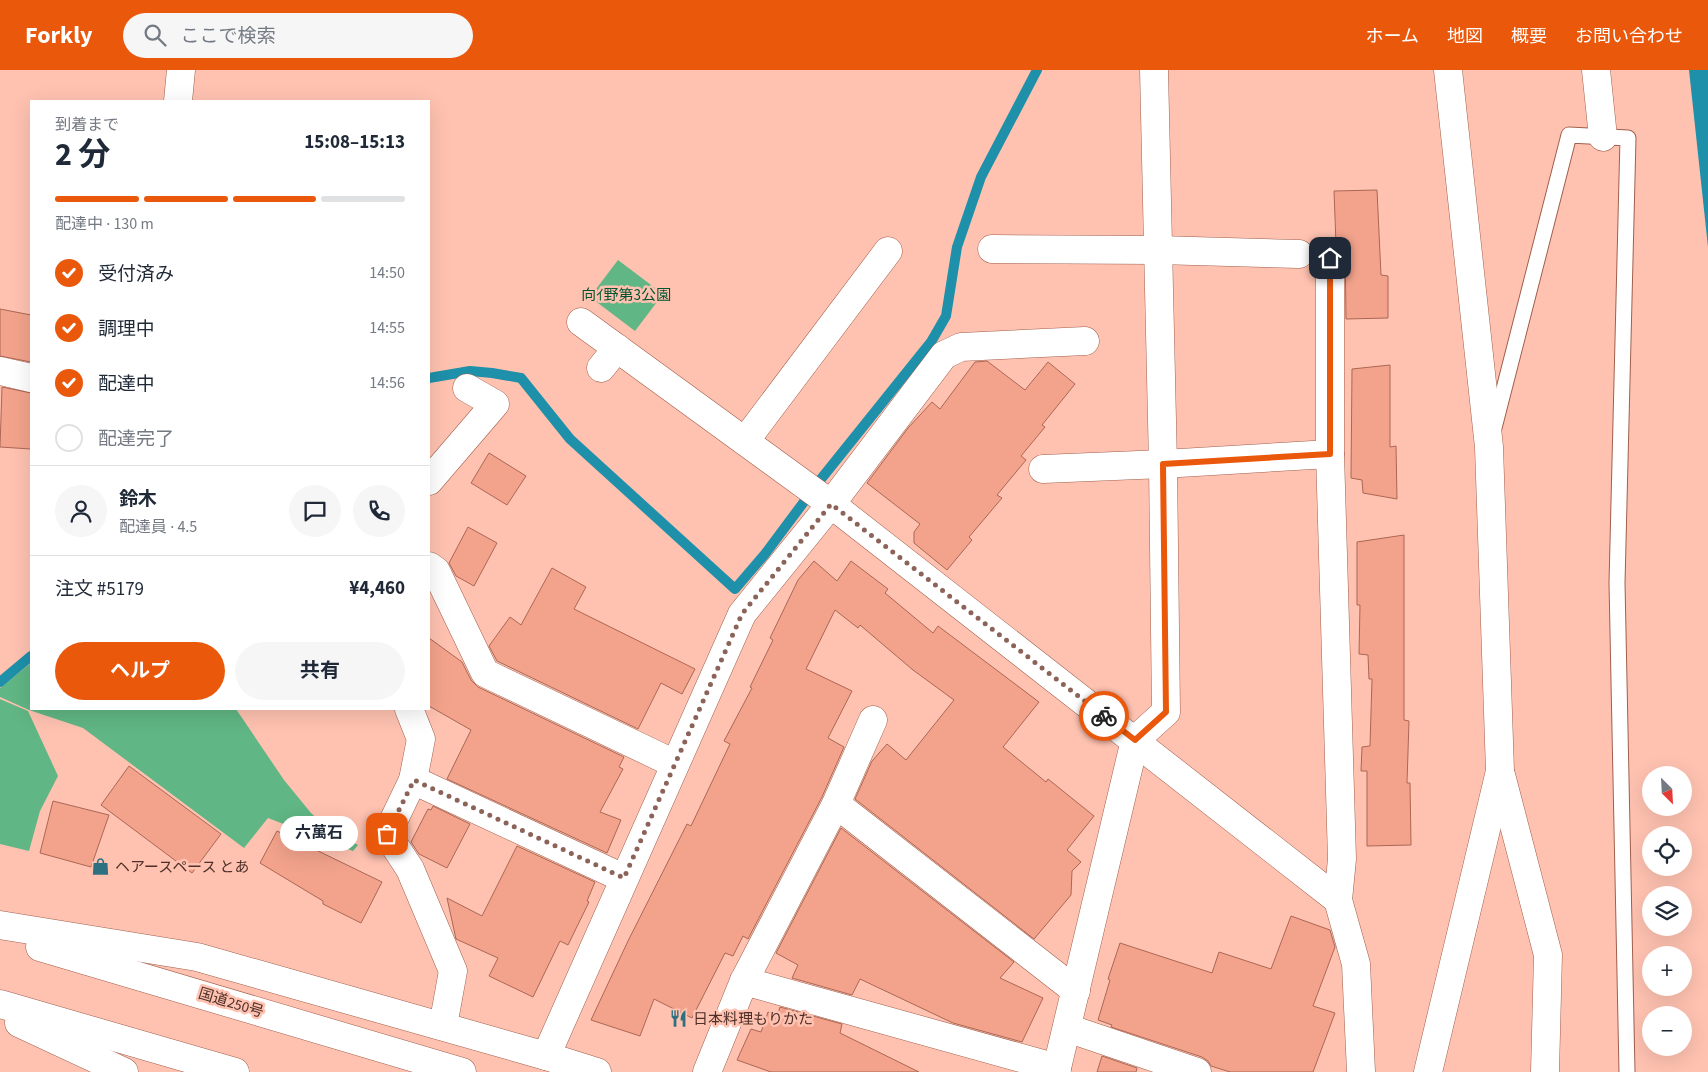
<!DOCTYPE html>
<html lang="ja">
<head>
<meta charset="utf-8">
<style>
  :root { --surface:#fff; --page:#f6f6f7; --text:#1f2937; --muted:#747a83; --line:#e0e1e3; --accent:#ea580c }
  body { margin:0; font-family:"Source Sans 3","Noto Sans JP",sans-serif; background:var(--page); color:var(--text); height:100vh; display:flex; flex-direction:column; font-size:19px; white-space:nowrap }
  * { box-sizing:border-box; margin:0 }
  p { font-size:16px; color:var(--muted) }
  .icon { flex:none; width:28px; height:28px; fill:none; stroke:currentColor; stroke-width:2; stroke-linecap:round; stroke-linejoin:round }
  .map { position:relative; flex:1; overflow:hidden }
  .drawer { position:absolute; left:30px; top:30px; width:400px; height:610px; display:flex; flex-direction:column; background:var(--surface); border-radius:0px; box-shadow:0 5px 20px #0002 }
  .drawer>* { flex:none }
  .needle { width:32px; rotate:156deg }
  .controls { position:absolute; left:1642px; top:696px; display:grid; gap:10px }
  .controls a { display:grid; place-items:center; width:50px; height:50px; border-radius:50%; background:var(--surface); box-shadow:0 5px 20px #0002; font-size:25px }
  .pin { position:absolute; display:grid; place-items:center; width:42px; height:42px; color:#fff; margin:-21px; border-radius:10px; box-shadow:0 2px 8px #0006 }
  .courier { position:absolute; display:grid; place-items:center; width:50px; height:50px; margin:-25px; border:4px solid #ea580c; border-radius:50%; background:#fff; color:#222; box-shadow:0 1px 6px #0007 }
  .bubble { position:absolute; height:35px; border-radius:18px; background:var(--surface); box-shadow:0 5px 20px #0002; font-size:16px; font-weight:700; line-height:35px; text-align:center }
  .overview em { font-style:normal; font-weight:700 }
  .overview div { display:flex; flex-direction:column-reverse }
  .overview { display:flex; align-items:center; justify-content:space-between; height:85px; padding:0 25px }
  h1 { font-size:32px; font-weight:700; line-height:38px }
  .bar { display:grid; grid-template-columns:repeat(4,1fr); gap:8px 5px; align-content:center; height:60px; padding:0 25px }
  .bar i { height:6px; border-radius:4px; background:var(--line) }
  .bar .active { background:var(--accent) }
  .bar p { grid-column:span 4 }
  .line { display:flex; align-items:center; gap:12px; padding:0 25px; border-top:1px solid var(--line) }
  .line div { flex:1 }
  .round { display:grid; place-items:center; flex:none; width:52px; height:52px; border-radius:26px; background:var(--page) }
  ol { padding:0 25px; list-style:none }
  li { display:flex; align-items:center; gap:15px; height:55px }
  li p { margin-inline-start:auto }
  li .icon { padding:5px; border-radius:50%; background:var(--accent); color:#fff; stroke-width:4 }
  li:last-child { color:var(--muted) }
  li i { width:28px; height:28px; border:2px solid var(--line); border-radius:50% }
  .cta { display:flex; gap:10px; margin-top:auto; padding:10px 25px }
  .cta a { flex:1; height:58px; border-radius:30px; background:var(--accent); color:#fff; font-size:20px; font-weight:700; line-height:58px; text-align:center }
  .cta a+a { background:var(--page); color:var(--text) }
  header { display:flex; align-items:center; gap:30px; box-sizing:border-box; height:70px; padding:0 25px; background:var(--accent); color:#fff }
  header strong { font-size:24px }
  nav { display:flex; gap:28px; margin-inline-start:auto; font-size:18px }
  .search { width:350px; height:45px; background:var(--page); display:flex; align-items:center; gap:12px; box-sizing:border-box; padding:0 18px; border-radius:28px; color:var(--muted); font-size:19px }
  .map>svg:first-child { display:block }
  .green { fill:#60b684 }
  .water { fill:#1e90a9 }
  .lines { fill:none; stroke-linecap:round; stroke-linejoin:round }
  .stream { stroke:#1e90a9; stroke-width:10 }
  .building { fill:#f3a38c; stroke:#ab6754 }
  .lane-casing { stroke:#a15f4c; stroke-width:17 }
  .street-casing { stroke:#a15f4c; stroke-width:29 }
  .highway-casing { stroke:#a15f4c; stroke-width:29 }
  .lane { stroke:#fff; stroke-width:15 }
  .street { stroke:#fff; stroke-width:28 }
  .highway { stroke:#fff; stroke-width:28 }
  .done { stroke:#8c6358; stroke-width:5; stroke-dasharray:0 9 }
  .route { stroke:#ea580c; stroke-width:6 }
  .labels { text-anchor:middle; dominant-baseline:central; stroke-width:5; stroke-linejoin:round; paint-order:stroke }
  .park-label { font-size:15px; fill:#015430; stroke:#ffc2b1 }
  .poi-label { font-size:15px; fill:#4e3028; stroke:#ffc2b1; text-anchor:start }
  .street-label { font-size:15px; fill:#4e3028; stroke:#ffc2b1 }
</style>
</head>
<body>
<header>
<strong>Forkly</strong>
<div class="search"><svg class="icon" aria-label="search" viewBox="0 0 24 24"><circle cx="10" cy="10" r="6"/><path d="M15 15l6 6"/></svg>ここで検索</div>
<nav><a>ホーム</a><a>地図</a><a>概要</a><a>お問い合わせ</a></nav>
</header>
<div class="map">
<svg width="1708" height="1002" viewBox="0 0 1708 1002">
  <rect width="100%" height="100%" fill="#ffc2b1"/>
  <g class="green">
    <path d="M618,190L663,224L635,261L590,227Z"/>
    <path d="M31,593V639H236L284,710L311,743L331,761L358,775L353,781L268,748L244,778L83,658L29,640L0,627V618Z"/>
    <path d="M0,629L28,641L58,706L40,741L29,781L0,774Z"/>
  </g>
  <path class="water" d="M1689,0H1708V177Z"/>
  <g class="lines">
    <g class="stream">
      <path d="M429,308L470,301L492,303L521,308L570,369L735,519L765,484L821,409L931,272L946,246L957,177L981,107L1037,0"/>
      <path d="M0,612L31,586"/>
    </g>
  </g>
  <g class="building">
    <path d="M1377,120L1381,205L1388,206V248L1346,249L1345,174H1336L1334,121Z"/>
    <path d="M0,239L31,245V292L0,286Z"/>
    <path d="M987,291L1025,320L1048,292L1075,314L1042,355L1045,357L1021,386L1026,390L997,425L1002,428L969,467L972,470L947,500L914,473V462L920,454L867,413L908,358L932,332L940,339L975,292Z"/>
    <path d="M1390,295V377L1396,376L1397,429L1363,423L1362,410L1351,408L1352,299Z"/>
    <path d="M2,317L31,323V379L0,377Z"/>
    <path d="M489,383L526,406L507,435L471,413Z"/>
    <path d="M468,457L497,473L474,516L456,506L449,493Z"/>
    <path d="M1404,465V650L1409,651L1407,713H1410L1411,775L1367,776V701H1361L1362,677L1370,676L1372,609H1369L1368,585L1359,584L1360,535H1357V472Z"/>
    <path d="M814,491L837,511L851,491L888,519L885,523L933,563L938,556L1039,632L1003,677L1046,712L1048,709L1094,746L1067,780L1081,792L1072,801L1071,825L1034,869L855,729L872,691L887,674L906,690L954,630L913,600L860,555L858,558L835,540L806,599L852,621L828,668L844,677L822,727L748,869L743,866L733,886L725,883L692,948L654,929L640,966L591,950L628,871L687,754L691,756L730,674L724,671L752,618L750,617L773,570L770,568L798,510Z"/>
    <path d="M552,498L586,517L574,539L695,599L682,624L661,613L638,659L497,591L489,576L510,547L521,555Z"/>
    <path d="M429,568L462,592L471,610L478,617L624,687L619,697L623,699L600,742L621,750L607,783L447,709L471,660L429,636Z"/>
    <path d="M129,696L221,764L192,803L101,735Z"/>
    <path d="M53,731L109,745L91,797L40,783Z"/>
    <path d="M433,736L470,754L447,798L419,784L411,772L428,739L431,740Z"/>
    <path d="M841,758L1014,892L1000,908L1043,928L1022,972L953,953L860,909L852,925L792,908L798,895L776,883Z"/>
    <path d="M277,761L382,812L361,853L323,834V831L260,793Z"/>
    <path d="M517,776L595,812L587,831L589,832L568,875L560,871L533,927L489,906L498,888L456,869L447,828L482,846Z"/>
    <path d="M1291,846L1330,860L1335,877L1313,936L1335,943L1313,1002H1230L1211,996L1208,991L1202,987L1111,957L1112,955L1098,950L1110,910L1108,909L1120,873L1212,903L1219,882L1271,899Z"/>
    <path d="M780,937L842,954L840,963L919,1002H771L737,990L751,959L761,962L768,942L777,946Z"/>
    <path d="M1102,986L1137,998L1136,1002H1097Z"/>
  </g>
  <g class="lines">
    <defs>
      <path id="lane" d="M1494,358L1569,65L1628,68L1617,513L1627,1002"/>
      <g id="street">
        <path d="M1596,0L1603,67"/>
        <path d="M178,31L181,0"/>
        <path d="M992,179L1158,180L1299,184"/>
        <path d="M1330,188V384L1342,789L1338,830"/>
        <path d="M581,252L831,434L944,285L961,277L1085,271"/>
        <path d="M601,298L617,278"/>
        <path d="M0,301L31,308"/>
        <path d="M745,371L888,181"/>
        <path d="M1043,399L1163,394L1330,384"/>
        <path d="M429,411L495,334L467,318"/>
        <path d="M429,496L436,501L485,603L675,694"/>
        <path d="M409,639L421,669L413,710"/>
        <path d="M1501,705L1548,885L1545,1002"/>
        <path d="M836,734L1076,921"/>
        <path d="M744,911L1057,998"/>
        <path d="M443,956L453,901L410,799L387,764L413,710L623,808"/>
        <path d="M1067,958L1197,1002"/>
        <path d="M597,1002L546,986L742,544L831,434L1338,830L1356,894L1361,1002"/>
        <path d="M707,1002L744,911L836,734L873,650"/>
        <path d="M1056,1002L1135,670L1166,642L1163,394L1154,0"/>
        <path d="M1428,1002L1500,701L1489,377L1448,0"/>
      </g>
      <g id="highway">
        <path d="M0,855L197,887L546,986"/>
        <path d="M40,877L462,1002"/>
        <path d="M0,934L235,1002"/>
        <path d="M19,953L124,1002"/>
      </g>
    </defs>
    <use href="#lane" class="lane-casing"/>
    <use href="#street" class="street-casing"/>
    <use href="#highway" class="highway-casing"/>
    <use href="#lane" class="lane"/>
    <use href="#street" class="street"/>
    <use href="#highway" class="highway"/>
  </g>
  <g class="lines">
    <path class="done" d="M387,764L414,710L624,808L742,544L831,434L1104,646"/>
    <path class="route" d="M1104,646L1135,670L1166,642L1163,394L1330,384V188"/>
  </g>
  <defs>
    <symbol id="shop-bare" viewBox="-9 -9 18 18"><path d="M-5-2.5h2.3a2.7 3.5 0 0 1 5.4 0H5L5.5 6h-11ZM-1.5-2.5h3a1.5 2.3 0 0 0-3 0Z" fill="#2d7181" stroke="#ffc2b1" stroke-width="2.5" paint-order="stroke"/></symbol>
    <symbol id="restaurant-bare" viewBox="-9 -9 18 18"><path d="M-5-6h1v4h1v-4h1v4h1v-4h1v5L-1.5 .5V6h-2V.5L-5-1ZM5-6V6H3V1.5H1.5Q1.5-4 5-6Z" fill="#2d7181" stroke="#ffc2b1" stroke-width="2.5" paint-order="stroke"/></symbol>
  </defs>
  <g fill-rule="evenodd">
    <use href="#shop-bare" x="88" y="784" width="25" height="25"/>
    <use href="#restaurant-bare" x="666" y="936" width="25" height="25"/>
  </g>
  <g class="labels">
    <g class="park-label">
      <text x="626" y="225">向ｲ野第3公園</text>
    </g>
    <g class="poi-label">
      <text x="115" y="797">ヘアースペース とあ</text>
      <text x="693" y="949">日本料理もりかた</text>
    </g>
    <g class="street-label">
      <text transform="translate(231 933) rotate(17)">国道250号</text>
    </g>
  </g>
</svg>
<div class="controls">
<a><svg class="needle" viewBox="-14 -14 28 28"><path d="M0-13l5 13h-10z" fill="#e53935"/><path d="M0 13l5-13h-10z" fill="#747a83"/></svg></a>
<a><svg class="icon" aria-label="locate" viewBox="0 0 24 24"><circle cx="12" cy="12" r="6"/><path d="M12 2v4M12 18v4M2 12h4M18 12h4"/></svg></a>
<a><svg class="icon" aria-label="layers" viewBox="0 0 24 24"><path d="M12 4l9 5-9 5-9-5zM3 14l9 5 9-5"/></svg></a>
<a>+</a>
<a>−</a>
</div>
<div class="pin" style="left:387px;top:764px;background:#ea580c"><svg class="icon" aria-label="bag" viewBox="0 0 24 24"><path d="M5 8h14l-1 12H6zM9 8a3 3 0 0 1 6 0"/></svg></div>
<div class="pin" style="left:1330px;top:188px;background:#1f2937"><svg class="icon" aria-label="home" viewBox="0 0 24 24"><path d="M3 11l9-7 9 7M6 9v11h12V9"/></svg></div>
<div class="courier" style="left:1104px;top:646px"><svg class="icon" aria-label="bike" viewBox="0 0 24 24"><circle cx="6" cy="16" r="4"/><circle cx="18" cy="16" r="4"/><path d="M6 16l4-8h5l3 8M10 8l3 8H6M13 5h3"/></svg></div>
<div class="bubble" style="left:280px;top:746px;width:78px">六萬石</div>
<section class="drawer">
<div class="overview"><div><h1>2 分</h1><p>到着まで</p></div><em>15:08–15:13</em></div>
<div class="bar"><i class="active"></i><i class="active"></i><i class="active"></i><i></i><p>配達中 · 130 m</p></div>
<ol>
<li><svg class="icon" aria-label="check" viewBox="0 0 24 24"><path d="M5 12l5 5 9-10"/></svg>受付済み<p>14:50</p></li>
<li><svg class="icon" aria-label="check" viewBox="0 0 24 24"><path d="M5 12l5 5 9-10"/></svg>調理中<p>14:55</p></li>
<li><svg class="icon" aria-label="check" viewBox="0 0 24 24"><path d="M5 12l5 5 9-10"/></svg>配達中<p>14:56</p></li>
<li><i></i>配達完了</li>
</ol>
<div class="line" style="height:90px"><a class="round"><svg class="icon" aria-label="person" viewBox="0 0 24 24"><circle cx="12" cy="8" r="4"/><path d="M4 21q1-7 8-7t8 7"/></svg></a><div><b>鈴木</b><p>配達員 · 4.5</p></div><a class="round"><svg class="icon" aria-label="chat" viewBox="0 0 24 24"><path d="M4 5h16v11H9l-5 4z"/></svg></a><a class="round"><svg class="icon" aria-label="phone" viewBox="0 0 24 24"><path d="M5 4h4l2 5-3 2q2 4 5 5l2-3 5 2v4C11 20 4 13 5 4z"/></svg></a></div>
<div class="line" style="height:65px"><div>注文 #5179</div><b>¥4,460</b></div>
<div class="cta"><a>ヘルプ</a><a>共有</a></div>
</section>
</div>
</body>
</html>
